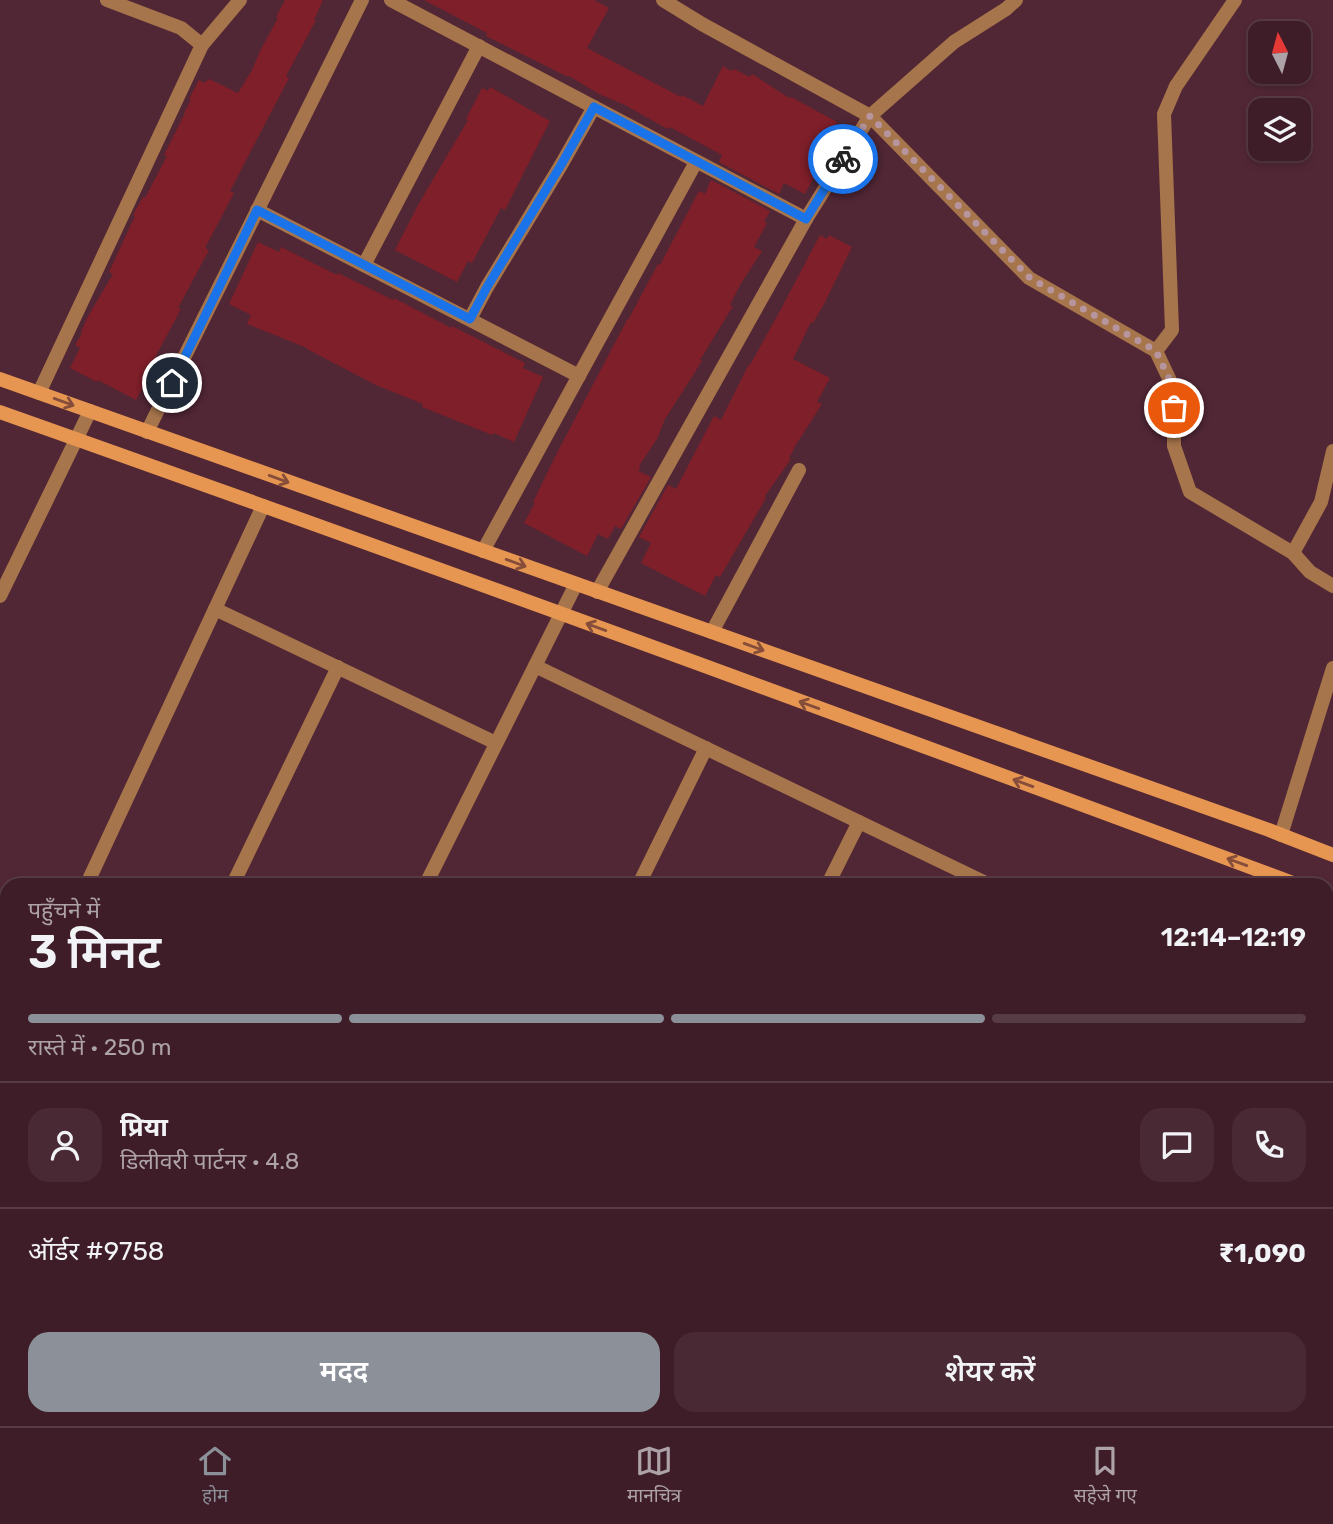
<!DOCTYPE html>
<html lang="hi">
<head>
<meta charset="utf-8">
<style>
  :root { --surface:#3e1d28; --page:#492a34; --text:#f1f3f6; --muted:#ada2a8; --line:#573b45; --accent:#8c9099 }
  body { margin:0; font-family:Rubik,"Noto Sans Devanagari",sans-serif; background:var(--page); color:var(--text); height:100vh; display:flex; flex-direction:column; font-size:26px; white-space:nowrap }
  * { box-sizing:border-box; margin:0 }
  p { font-size:23px; color:var(--muted) }
  .icon { flex:none; width:38px; height:38px; fill:none; stroke:currentColor; stroke-width:2; stroke-linecap:round; stroke-linejoin:round }
  .map { position:relative; flex:1; overflow:hidden }
  .sheet { position:absolute; left:0px; top:878px; width:1334px; height:548px; display:flex; flex-direction:column; background:var(--surface); border-radius:21px 21px 0 0; box-shadow:0 4px 10px #0003,0 0 0 2px var(--line) }
  .sheet>* { flex:none }
  .needle { width:46px; rotate:354deg }
  .buttons { position:absolute; left:1248px; top:21px; display:grid; gap:14px }
  .buttons a { display:grid; place-items:center; width:63px; height:63px; border-radius:14px; background:var(--surface); box-shadow:0 4px 10px #0003,0 0 0 2px var(--line); font-size:35px }
  .pin { position:absolute; display:grid; place-items:center; width:60px; height:60px; color:#fff; margin:-30px; border:4px solid #fff; border-radius:50%; box-shadow:0 2px 7px #0007 }
  .courier { position:absolute; display:grid; place-items:center; width:70px; height:70px; margin:-35px; border:5px solid #1a73e8; border-radius:50%; background:#fff; color:#222; box-shadow:0 2px 9px #0007 }
  .overview em { font-style:normal; font-weight:600 }
  .overview div { display:flex; flex-direction:column-reverse }
  .overview { display:flex; align-items:center; justify-content:space-between; height:119px; padding:0 28px }
  h1 { font-size:46px; font-weight:600; line-height:52px }
  .bar { display:grid; grid-template-columns:repeat(4,1fr); gap:10px 7px; align-content:center; height:84px; padding:0 28px }
  .bar i { height:9px; border-radius:5px; background:var(--line) }
  .bar .current { background:var(--accent) }
  .bar p { grid-column:span 4 }
  .line { display:flex; align-items:center; gap:18px; padding:0 28px; border-top:2px solid var(--line) }
  .line div { flex:1 }
  .round { display:grid; place-items:center; flex:none; width:74px; height:74px; border-radius:21px; background:var(--page) }
  .button { display:flex; gap:14px; margin-top:auto; padding:14px 28px }
  .button a { flex:1; height:80px; border-radius:21px; background:var(--accent); color:#fff; font-size:28px; font-weight:600; line-height:80px; text-align:center }
  .button a+a { background:var(--page); color:var(--text) }
  .tabs { display:flex; justify-content:space-around; align-items:center; height:98px; border-top:2px solid var(--line); background:var(--surface); font-size:19px; color:var(--muted) }
  .tabs a { display:grid; justify-items:center; gap:4px }
  .tabs .current { color:var(--accent) }
  .map>svg:first-child { display:block }
  .built { fill:#602e3f }
  .building { fill:#7f1f29 }
  .lines { fill:none; stroke-linecap:round; stroke-linejoin:round }
  .street { stroke:#a7754b; stroke-width:14 }
  .secondary { stroke:#e69650; stroke-width:14 }
  .oneway { stroke:#864d3a }
  .done { stroke:#b6959e; stroke-width:7; stroke-dasharray:0 12.6 }
  .route { stroke:#1a73e8; stroke-width:9 }
</style>
</head>
<body>
<div class="map">
<svg width="1333" height="1426" viewBox="0 0 1333 1426">
  <rect width="100%" height="100%" fill="#522735"/>
  <path class="built" d="M0,1400L7,1404V1419H39L53,1426H0Z"/>
  <g class="building">
    <path d="M285,0H323L314,20H316L286,76L289,78L230,191L234,193L205,248L209,250L178,308L181,309L151,365L154,366L136,400L98,380L97,382L70,368L80,348L75,345L82,333L81,332L87,318L113,274L109,272L135,216L133,215L143,197L145,198L167,156L164,155L185,113H184L191,100L189,99L199,80L204,83L209,79L238,93L252,70L260,51L278,18L276,17Z"/>
    <path d="M424,0H594L609,8L587,48L681,97L682,95L703,106L723,66L731,71L734,69L750,77L752,74L789,98L791,97L837,122L813,164L819,167L805,194L784,183L779,194L719,162L722,155L670,127L669,129L664,127L625,105L599,94L569,76L568,77L486,36L487,33Z"/>
    <path d="M490,87L550,121L505,210L501,208L472,263L468,261L457,282L395,250L418,205L468,120L466,119L482,88L488,91Z"/>
    <path d="M711,180L770,211L764,222L767,223L754,247L762,251L740,285L730,305L733,306L700,360L702,361L665,419L657,439L639,466L641,467L638,471L651,477L621,529L615,526L608,539L598,534L587,556L524,523L535,503L533,502L559,449L627,320H628L658,264L660,265L699,191L705,194Z"/>
    <path d="M820,235L827,239L829,235L852,247L824,304L813,323L811,322L793,359L830,378L817,402L822,404L797,443L789,458L791,459L765,496L766,498L720,577L716,575L705,596L641,563L651,543L639,537L668,485L676,489L714,416L721,420L749,364L750,365L781,309Z"/>
    <path d="M258,242L279,252L281,247L337,275L338,273L393,300L394,298L451,328L452,326L525,363L523,368L543,377L514,442L494,433L492,435L422,407L423,404L376,385L307,349V348L247,324L251,315L229,304Z"/>
  </g>
  <g class="lines">
    <g class="street">
      <path d="M391,0L806,219"/>
      <path d="M663,0L702,24L870,116L1029,278L1156,351L1174,389V446L1190,492L1293,553L1310,572L1333,586"/>
      <path d="M202,45L240,0"/>
      <path d="M257,210L579,376"/>
      <path d="M364,265L479,46"/>
      <path d="M470,319L487,287L561,165L594,107"/>
      <path d="M1156,351L1172,330L1164,114L1176,86L1235,0"/>
      <path d="M39,393L202,45L181,28L107,0"/>
      <path d="M147,432L362,0"/>
      <path d="M483,551L696,162"/>
      <path d="M1293,553L1321,502L1333,451"/>
      <path d="M597,592L806,219L870,116L954,42L1006,9L1016,0"/>
      <path d="M0,596L90,411"/>
      <path d="M215,609L496,743"/>
      <path d="M712,632L799,470"/>
      <path d="M535,666L992,886"/>
      <path d="M1281,835L1333,668"/>
      <path d="M86,886L263,506"/>
      <path d="M232,886L338,667"/>
      <path d="M425,886L576,584"/>
      <path d="M638,886L706,748"/>
      <path d="M827,886L859,822"/>
      <path d="M0,955L7,958"/>
      <path d="M1326,1046L1333,1049"/>
      <path d="M0,1125L7,1128"/>
      <path d="M0,1269L7,1273"/>
      <path d="M1326,1335L1333,1322"/>
      <path d="M662,1419L676,1426"/>
      <path d="M153,1426L157,1419"/>
      <path d="M749,1426L752,1419"/>
      <path d="M934,1426L937,1419"/>
      <path d="M1282,1426L1285,1419"/>
    </g>
    <g class="secondary">
      <path d="M0,379L1269,830L1333,855"/>
      <path d="M0,412C435,566 868,725 1301,886"/>
      <path d="M1326,895L1333,898"/>
    </g>
  </g>
  <defs><path id="oneway-shaft" d="M-6 0H5M1.5-3L5.5 0L1.5 3" fill="none" stroke-width="1.6" stroke-linecap="round" stroke-linejoin="round" transform="scale(1.75)"/></defs>
  <g class="oneway">
    <use href="#oneway-shaft" transform="translate(64 402) rotate(20)"/>
    <use href="#oneway-shaft" transform="translate(279 479) rotate(20)"/>
    <use href="#oneway-shaft" transform="translate(516 563) rotate(20)"/>
    <use href="#oneway-shaft" transform="translate(596 627) rotate(-160)"/>
    <use href="#oneway-shaft" transform="translate(754 647) rotate(20)"/>
    <use href="#oneway-shaft" transform="translate(809 705) rotate(-160)"/>
    <use href="#oneway-shaft" transform="translate(1023 783) rotate(-160)"/>
    <use href="#oneway-shaft" transform="translate(1237 862) rotate(-160)"/>
  </g>
  <g class="lines">
    <path class="done" d="M843,159L870,116L1030,278L1156,351L1174,389V408"/>
    <path class="route" d="M172,383L257,210L470,319L487,287L561,165L594,107L806,219L843,159"/>
  </g>
</svg>
<div class="buttons">
<a><svg class="needle" viewBox="-14 -14 28 28"><path d="M0-13l5 13h-10z" fill="#e53935"/><path d="M0 13l5-13h-10z" fill="#ada2a8"/></svg></a>
<a><svg class="icon" aria-label="layers" viewBox="0 0 24 24"><path d="M12 4l9 5-9 5-9-5zM3 14l9 5 9-5"/></svg></a>
</div>
<div class="pin" style="left:1174px;top:408px;background:#ea580c"><svg class="icon" aria-label="bag" viewBox="0 0 24 24"><path d="M5 8h14l-1 12H6zM9 8a3 3 0 0 1 6 0"/></svg></div>
<div class="pin" style="left:172px;top:383px;background:#1f2937"><svg class="icon" aria-label="home" viewBox="0 0 24 24"><path d="M3 11l9-7 9 7M6 9v11h12V9"/></svg></div>
<div class="courier" style="left:843px;top:159px"><svg class="icon" aria-label="bike" viewBox="0 0 24 24"><circle cx="6" cy="16" r="4"/><circle cx="18" cy="16" r="4"/><path d="M6 16l4-8h5l3 8M10 8l3 8H6M13 5h3"/></svg></div>
<section class="sheet">
<div class="overview"><div><h1>3 मिनट</h1><p>पहुँचने में</p></div><em>12:14–12:19</em></div>
<div class="bar"><i class="current"></i><i class="current"></i><i class="current"></i><i></i><p>रास्ते में · 250 m</p></div>
<div class="line" style="height:126px"><a class="round"><svg class="icon" aria-label="person" viewBox="0 0 24 24"><circle cx="12" cy="8" r="4"/><path d="M4 21q1-7 8-7t8 7"/></svg></a><div><b>प्रिया</b><p>डिलीवरी पार्टनर · 4.8</p></div><a class="round"><svg class="icon" aria-label="chat" viewBox="0 0 24 24"><path d="M4 5h16v11H9l-5 4z"/></svg></a><a class="round"><svg class="icon" aria-label="phone" viewBox="0 0 24 24"><path d="M5 4h4l2 5-3 2q2 4 5 5l2-3 5 2v4C11 20 4 13 5 4z"/></svg></a></div>
<div class="line" style="height:91px"><div>ऑर्डर #9758</div><b>₹1,090</b></div>
<div class="button"><a>मदद</a><a>शेयर करें</a></div>
</section>
</div>
<nav class="tabs">
<a class="current"><svg class="icon" aria-label="home" viewBox="0 0 24 24"><path d="M3 11l9-7 9 7M6 9v11h12V9"/></svg>होम</a>
<a><svg class="icon" aria-label="map" viewBox="0 0 24 24"><path d="M3 6l6-2 6 2 6-2v14l-6 2-6-2-6 2zM9 4v14M15 6v14"/></svg>मानचित्र</a>
<a><svg class="icon" aria-label="saved" viewBox="0 0 24 24"><path d="M7 4h10v16l-5-4-5 4z"/></svg>सहेजे गए</a>
</nav>
</body>
</html>
